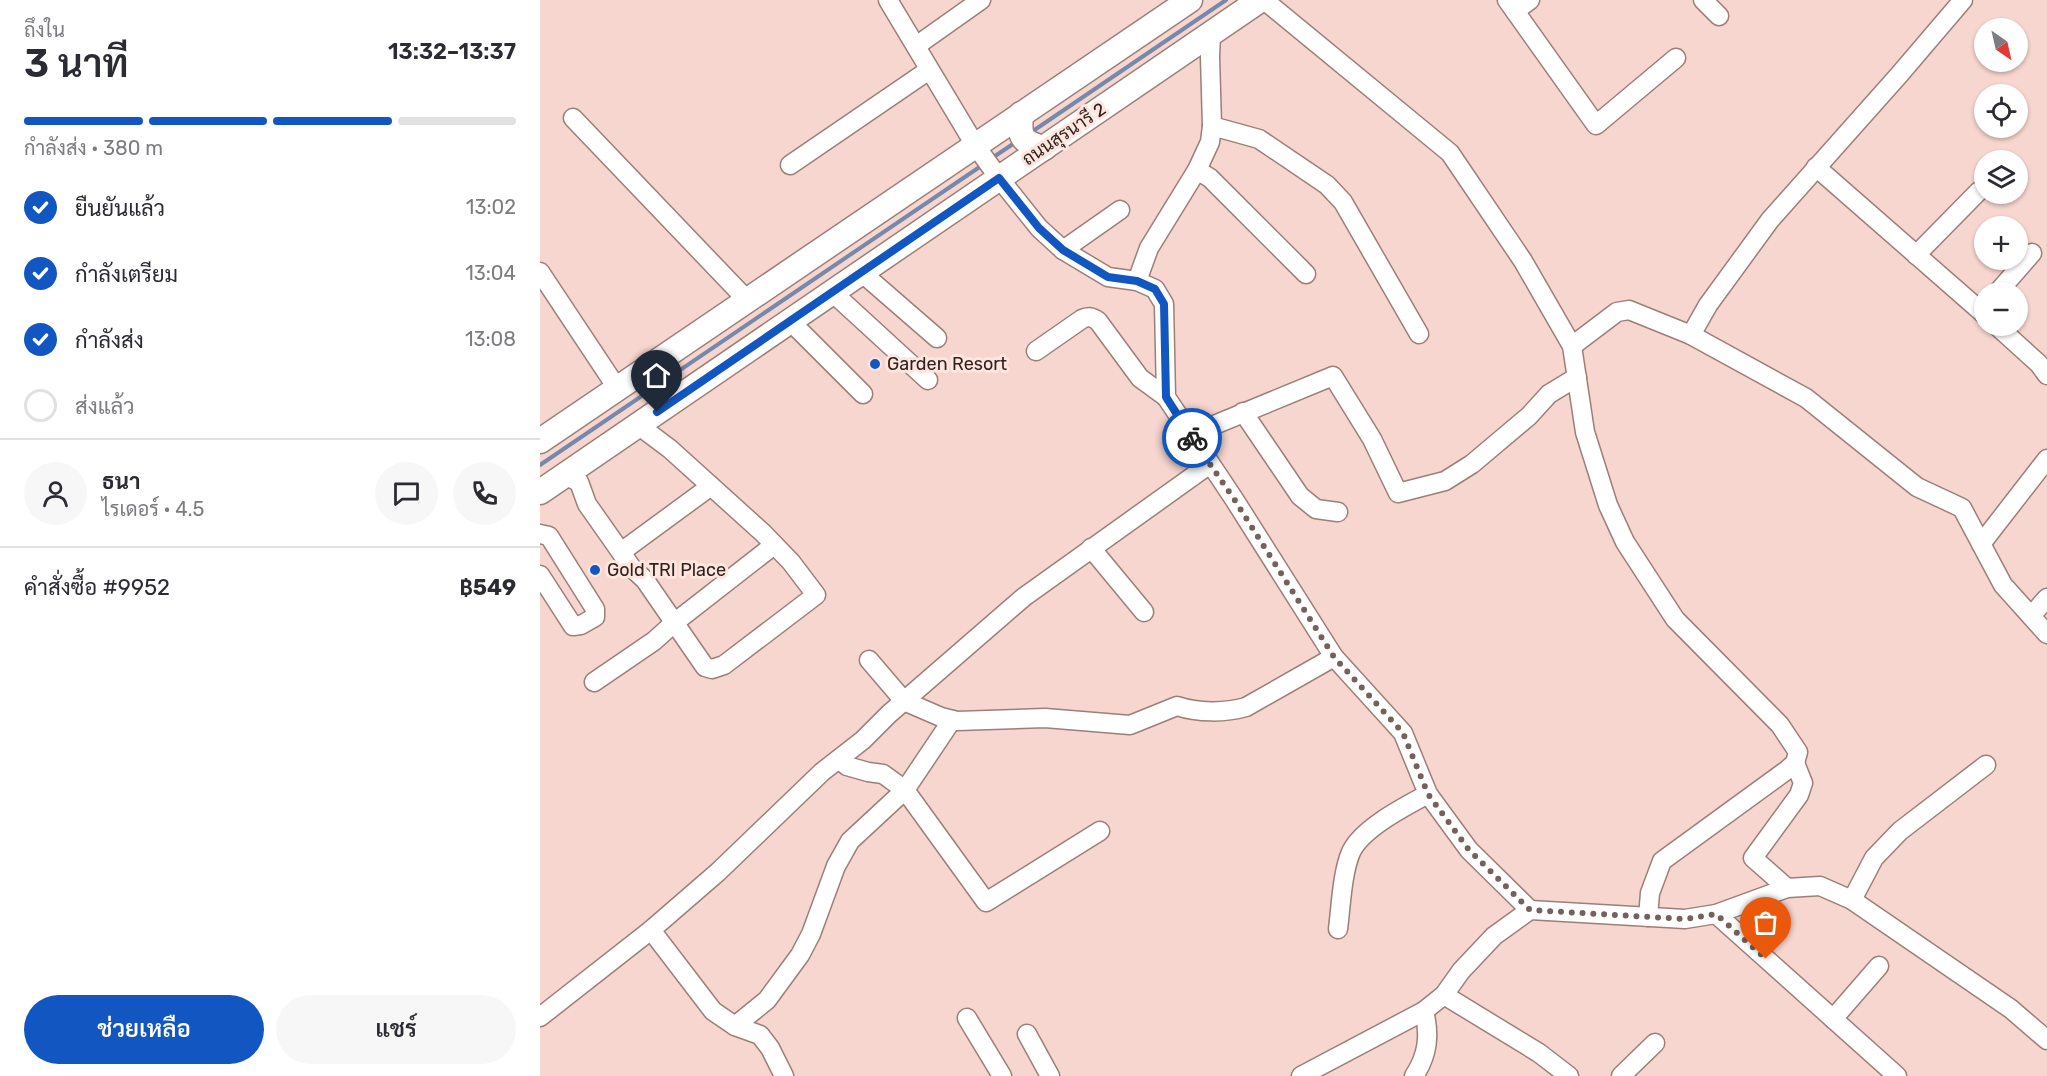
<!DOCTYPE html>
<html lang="th">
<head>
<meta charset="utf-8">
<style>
  :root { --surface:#fff; --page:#f7f7f7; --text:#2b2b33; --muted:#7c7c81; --line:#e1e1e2; --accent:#1256c1 }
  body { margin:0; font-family:Rubik,Sarabun,sans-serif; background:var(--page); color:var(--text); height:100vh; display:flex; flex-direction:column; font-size:22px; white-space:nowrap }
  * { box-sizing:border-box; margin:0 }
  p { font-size:20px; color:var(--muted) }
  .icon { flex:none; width:33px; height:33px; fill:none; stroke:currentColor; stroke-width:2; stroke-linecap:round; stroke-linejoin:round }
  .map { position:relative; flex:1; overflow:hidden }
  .drawer { display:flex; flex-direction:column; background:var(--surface); width:540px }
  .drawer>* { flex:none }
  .needle { width:39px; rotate:146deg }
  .tools { position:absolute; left:1434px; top:18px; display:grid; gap:12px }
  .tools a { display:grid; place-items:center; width:54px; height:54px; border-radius:50%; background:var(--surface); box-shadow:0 2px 4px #0004; font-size:30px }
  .pin { position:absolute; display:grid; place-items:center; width:51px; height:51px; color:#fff; margin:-62px -26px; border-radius:50% 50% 50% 0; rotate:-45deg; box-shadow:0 0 6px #0007 }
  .pin .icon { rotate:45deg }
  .courier { position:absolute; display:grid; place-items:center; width:60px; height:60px; margin:-30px; border:4px solid #1256c1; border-radius:50%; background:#fff; color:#222; box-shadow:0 2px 8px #0007 }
  .head em { font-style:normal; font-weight:600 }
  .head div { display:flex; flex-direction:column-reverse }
  .head { display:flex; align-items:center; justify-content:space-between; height:102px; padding:0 24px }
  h1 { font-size:39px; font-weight:600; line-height:45px }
  .bar { display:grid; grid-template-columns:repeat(4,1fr); gap:9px 6px; align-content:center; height:72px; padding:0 24px }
  .bar i { height:8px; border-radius:4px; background:var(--line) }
  .bar .selected { background:var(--accent) }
  .bar p { grid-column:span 4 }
  .line { display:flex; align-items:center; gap:15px; padding:0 24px; border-top:2px solid var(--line) }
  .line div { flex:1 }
  .round { display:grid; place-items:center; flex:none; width:63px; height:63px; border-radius:32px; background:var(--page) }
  ol { padding:0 24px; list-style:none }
  li { display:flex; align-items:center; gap:18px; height:66px }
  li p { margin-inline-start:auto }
  li .icon { padding:6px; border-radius:50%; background:var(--accent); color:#fff; stroke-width:4 }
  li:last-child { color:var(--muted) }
  li i { width:33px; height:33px; border:3px solid var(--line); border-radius:50% }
  .primary-button { display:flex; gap:12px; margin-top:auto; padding:12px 24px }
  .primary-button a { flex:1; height:69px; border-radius:36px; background:var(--accent); color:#fff; font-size:24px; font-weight:600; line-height:69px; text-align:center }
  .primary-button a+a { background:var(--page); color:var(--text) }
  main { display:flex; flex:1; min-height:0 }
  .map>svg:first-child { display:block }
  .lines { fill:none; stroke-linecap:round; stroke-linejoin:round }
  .stream { stroke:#7489ab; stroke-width:4 }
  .minor-casing { stroke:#9c7f78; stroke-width:21 }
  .major-casing { stroke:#9c7f78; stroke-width:27 }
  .minor { stroke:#fff; stroke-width:18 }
  .major { stroke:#fff; stroke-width:24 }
  .done { stroke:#74615c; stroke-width:6; stroke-dasharray:0 10.8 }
  .route { stroke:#1256c1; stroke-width:8 }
  .poi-dot { fill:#1256c1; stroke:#ffe5de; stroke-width:2 }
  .labels { text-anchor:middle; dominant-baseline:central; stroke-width:6; stroke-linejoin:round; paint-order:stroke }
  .street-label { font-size:18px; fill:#2e221f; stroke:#ffe5de }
  .poi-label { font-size:18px; fill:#2e221f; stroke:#ffe5de; text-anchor:start }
</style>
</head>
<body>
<main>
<section class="drawer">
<div class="head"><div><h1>3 นาที</h1><p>ถึงใน</p></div><em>13:32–13:37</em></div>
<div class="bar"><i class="selected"></i><i class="selected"></i><i class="selected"></i><i></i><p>กำลังส่ง · 380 m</p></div>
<ol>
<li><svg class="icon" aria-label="check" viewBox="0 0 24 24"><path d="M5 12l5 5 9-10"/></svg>ยืนยันแล้ว<p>13:02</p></li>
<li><svg class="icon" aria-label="check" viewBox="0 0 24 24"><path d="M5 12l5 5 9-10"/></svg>กำลังเตรียม<p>13:04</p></li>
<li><svg class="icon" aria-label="check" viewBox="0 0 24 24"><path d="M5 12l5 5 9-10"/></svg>กำลังส่ง<p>13:08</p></li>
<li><i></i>ส่งแล้ว</li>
</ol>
<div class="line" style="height:108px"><a class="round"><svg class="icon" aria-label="person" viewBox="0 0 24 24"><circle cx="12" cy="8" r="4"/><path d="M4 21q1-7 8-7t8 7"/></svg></a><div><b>ธนา</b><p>ไรเดอร์ · 4.5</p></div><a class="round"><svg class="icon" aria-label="chat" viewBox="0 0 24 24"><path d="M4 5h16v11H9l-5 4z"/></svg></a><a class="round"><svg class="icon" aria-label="phone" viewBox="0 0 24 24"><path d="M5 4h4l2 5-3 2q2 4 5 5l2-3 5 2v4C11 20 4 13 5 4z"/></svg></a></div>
<div class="line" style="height:78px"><div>คำสั่งซื้อ #9952</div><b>฿549</b></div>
<div class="primary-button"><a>ช่วยเหลือ</a><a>แชร์</a></div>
</section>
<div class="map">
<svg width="1507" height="1076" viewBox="0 0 1507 1076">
  <rect width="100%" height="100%" fill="#f6d6ce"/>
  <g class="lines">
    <g class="stream">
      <path d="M490,133L686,0"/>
      <path d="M452,158L476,142"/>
      <path d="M0,465L444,164"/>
    </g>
    <defs>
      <g id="minor">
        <path d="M348,0L435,145L459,178L499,228L523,250L568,277L597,281L615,289L624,304L626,397L694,499L794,657L863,733L888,794L929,850L990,910"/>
        <path d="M724,0L910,153L983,261L1032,346L1045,432L1068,505L1085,542L1135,619L1240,725L1258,752L1255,763L1247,770L1122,861L1110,893L1108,917"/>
        <path d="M967,0L1056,125L1136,58"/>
        <path d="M1163,0L1179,16"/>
        <path d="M975,11L990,0"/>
        <path d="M376,46L441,0"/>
        <path d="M33,118L207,300"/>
        <path d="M672,126L719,139L787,185L803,202L879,334"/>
        <path d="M250,165L389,70"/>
        <path d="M1276,167L1444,314"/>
        <path d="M657,170L670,178L766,274"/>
        <path d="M523,250L580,210"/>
        <path d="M1376,255L1439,191"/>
        <path d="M0,272L77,388"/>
        <path d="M321,272L397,338"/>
        <path d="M597,281L609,248L657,170L670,142L672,126L670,57L671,33"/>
        <path d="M292,292L388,380"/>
        <path d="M1458,292L1492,253"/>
        <path d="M250,321L323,394"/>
        <path d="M1457,326L1499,364L1507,375"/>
        <path d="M1151,335L1168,305L1230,220L1359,75L1423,0"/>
        <path d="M1032,346L1077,312L1089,310L1151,335L1266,398L1377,487L1422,508L1463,585L1507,634"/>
        <path d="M496,351L542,319C549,316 552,317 558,321L600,378L626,397"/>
        <path d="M703,412L760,496L776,509L798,512"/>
        <path d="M650,435L793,376L832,439L858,493L905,481L932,464L989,416L1009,394L1037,377"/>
        <path d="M24,475L39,482L47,504L92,568L105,580L165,667L172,669L184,665L276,595L251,562L223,533L130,449L98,425"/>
        <path d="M0,534L9,536L55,609V617L41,625L33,626L0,575"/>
        <path d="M1441,544L1507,459"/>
        <path d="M551,548L604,612"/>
        <path d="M81,552L171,486"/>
        <path d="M1491,616L1507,598"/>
        <path d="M329,660L364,701L401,717L417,721L505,718L590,725L637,706C658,713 685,713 706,707L794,657"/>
        <path d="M54,682L114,641L134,623L234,545"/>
        <path d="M299,759L307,766L328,772L343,774L365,790L446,902L560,831"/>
        <path d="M1247,888L1213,858L1259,795L1263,783L1255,763"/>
        <path d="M1312,900L1334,858L1360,831L1446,765"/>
        <path d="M1176,914L1357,1076"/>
        <path d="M798,929C801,906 802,873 811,852C822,828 866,806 888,794"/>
        <path d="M111,930L173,1011L195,1026L220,1035L230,1048L244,1076"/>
        <path d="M904,995L999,1053L1029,1076"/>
        <path d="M0,1017L111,930L178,872L282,772L323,740L349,714L484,597L670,464"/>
        <path d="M427,1018L462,1076"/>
        <path d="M1293,1019L1339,966"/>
        <path d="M195,1026L227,1000L260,955L271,934L296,866L310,841L365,790L412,720"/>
        <path d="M487,1034L510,1076"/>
        <path d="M761,1076L884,1011L904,995L921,971L954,936L990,910L1145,919L1176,914L1247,888L1280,886L1312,900L1471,1009L1507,1040"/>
        <path d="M874,1076C888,1055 890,1035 884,1011"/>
        <path d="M1081,1076L1115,1043"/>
      </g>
      <g id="major">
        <path d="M481,114C479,137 481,142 504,148"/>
        <path d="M0,441L650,0"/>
        <path d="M0,492L720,0"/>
      </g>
    </defs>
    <use href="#minor" class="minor-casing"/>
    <use href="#major" class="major-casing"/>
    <use href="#minor" class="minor"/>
    <use href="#major" class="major"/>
  </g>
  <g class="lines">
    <path class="done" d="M652,438L694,499L794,657L863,733L888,794L929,850L990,910L1145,919L1176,914L1226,959"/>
    <path class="route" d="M117,412L459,178L499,228L523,250L568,277L597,281L615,289L624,304L626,397L652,438"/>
  </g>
  <g class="poi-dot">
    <circle cx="335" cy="364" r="6"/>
    <circle cx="55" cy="570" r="6"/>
  </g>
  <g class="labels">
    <g class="street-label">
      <text transform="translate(524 134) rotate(-34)">ถนนสุรนารี 2</text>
    </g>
    <g class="poi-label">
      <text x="347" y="364">Garden Resort</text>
      <text x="67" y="570">Gold TRI Place</text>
    </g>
  </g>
</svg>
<div class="tools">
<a><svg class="needle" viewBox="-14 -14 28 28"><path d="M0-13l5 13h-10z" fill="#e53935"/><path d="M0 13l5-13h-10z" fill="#7c7c81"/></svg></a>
<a><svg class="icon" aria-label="locate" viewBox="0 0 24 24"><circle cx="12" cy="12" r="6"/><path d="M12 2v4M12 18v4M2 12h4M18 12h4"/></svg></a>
<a><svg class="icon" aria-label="layers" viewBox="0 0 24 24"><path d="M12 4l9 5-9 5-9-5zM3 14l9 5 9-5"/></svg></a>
<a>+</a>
<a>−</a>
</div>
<div class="pin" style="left:1226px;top:959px;background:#ea580c"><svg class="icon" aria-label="bag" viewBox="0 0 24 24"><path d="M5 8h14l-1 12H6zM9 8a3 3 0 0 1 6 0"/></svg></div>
<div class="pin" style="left:117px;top:412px;background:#1f2937"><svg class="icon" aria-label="home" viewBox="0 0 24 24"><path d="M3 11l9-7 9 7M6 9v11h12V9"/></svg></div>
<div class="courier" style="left:652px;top:438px"><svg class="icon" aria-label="bike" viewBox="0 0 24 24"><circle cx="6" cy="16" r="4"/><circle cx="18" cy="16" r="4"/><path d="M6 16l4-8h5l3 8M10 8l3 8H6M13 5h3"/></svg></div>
</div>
</main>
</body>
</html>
